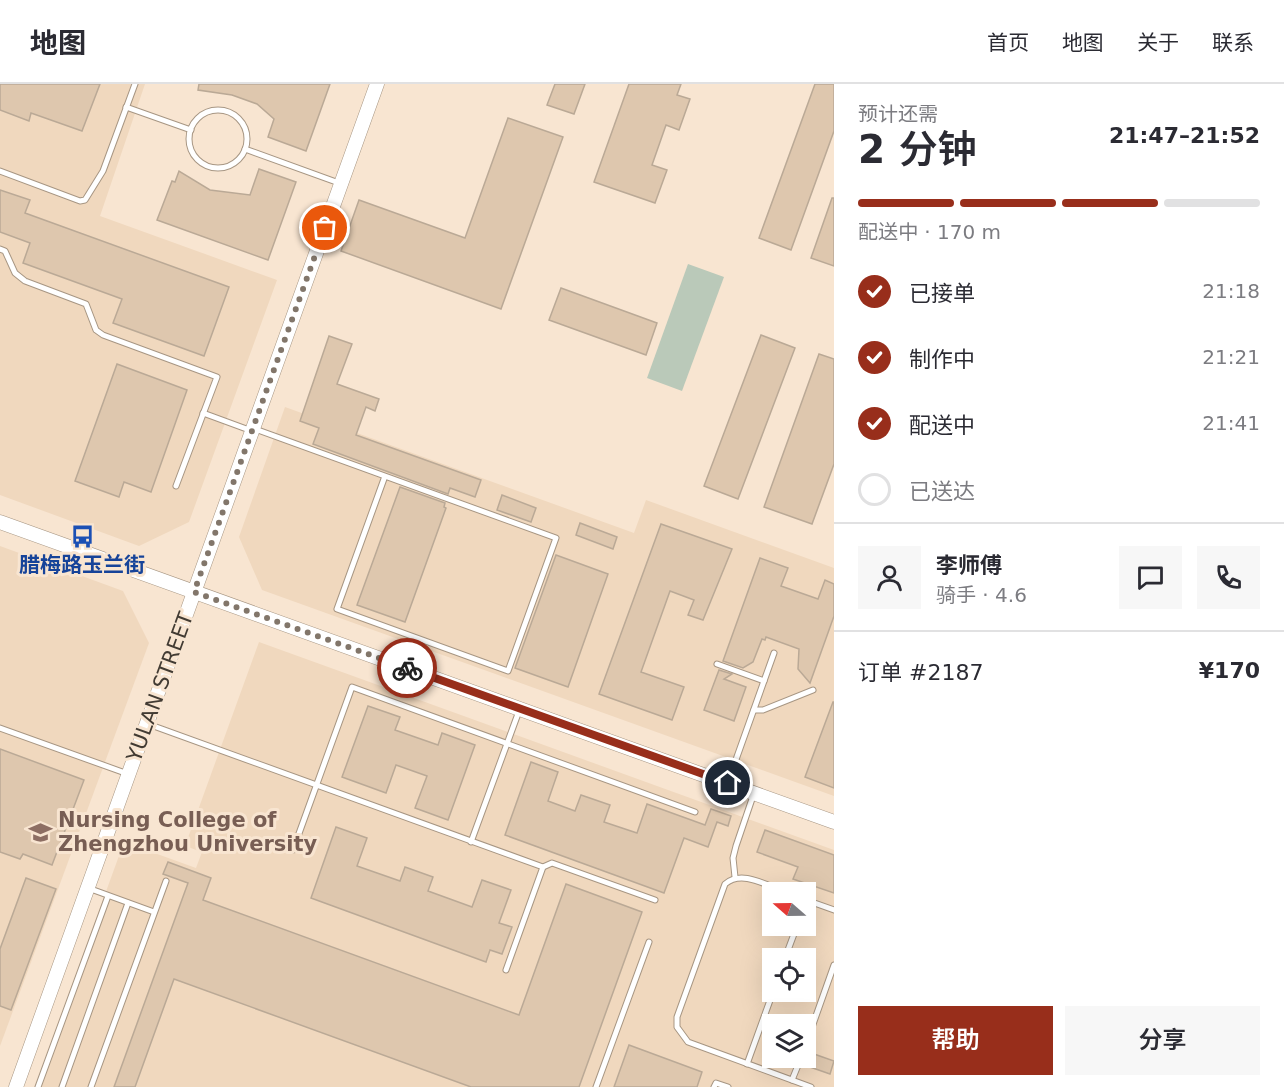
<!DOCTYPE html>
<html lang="zh">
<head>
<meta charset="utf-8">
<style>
  :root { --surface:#fff; --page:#f7f7f7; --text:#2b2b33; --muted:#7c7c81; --line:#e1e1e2; --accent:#982e1b }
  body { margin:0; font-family:"DejaVu Sans","Noto Sans SC",sans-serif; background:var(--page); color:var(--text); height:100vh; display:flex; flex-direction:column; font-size:22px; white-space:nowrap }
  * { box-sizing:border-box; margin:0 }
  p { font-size:20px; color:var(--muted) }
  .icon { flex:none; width:33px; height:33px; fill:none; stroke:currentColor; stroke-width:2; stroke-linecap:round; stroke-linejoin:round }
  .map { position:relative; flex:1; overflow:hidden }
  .sheet { display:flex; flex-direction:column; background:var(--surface); width:450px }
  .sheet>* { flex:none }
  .needle { width:39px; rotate:290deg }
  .tools { position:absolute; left:762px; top:798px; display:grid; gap:12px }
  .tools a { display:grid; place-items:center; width:54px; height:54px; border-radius:0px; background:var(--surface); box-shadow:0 6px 24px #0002; font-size:30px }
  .pin { position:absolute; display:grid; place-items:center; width:51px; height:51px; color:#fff; margin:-26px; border:3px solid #fff; border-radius:50%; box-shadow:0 2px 6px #0007 }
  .courier { position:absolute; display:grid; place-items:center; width:60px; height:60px; margin:-30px; border:4px solid #982e1b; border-radius:50%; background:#fff; color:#222; box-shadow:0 2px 8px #0007 }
  .overview em { font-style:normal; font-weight:600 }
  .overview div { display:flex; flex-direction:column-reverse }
  .overview { display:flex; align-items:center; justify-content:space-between; height:102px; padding:0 24px }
  h1 { font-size:39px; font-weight:600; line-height:45px }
  .bar { display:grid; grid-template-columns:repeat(4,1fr); gap:9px 6px; align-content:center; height:72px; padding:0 24px }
  .bar i { height:8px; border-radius:4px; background:var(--line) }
  .bar .selected { background:var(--accent) }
  .bar p { grid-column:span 4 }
  .line { display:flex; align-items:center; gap:15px; padding:0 24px; border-top:2px solid var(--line) }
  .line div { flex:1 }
  .round { display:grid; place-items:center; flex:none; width:63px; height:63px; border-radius:0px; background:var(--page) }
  ol { padding:0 24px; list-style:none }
  li { display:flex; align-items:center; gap:18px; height:66px }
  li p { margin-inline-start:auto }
  li .icon { padding:6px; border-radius:50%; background:var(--accent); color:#fff; stroke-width:4 }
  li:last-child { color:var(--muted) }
  li i { width:33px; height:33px; border:3px solid var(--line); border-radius:50% }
  .button { display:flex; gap:12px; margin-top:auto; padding:12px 24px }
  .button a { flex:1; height:69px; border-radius:0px; background:var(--accent); color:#fff; font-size:24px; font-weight:600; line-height:69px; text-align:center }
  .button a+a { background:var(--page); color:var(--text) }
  header { display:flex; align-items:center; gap:36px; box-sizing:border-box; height:84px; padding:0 30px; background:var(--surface); border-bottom:2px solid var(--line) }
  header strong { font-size:28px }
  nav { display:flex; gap:33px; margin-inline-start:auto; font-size:21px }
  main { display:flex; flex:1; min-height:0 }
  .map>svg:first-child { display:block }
  .built { fill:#f0d8be; fill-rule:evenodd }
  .green { fill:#bac9b9 }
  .building { fill:#dec7ae; stroke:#baa996; stroke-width:1.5 }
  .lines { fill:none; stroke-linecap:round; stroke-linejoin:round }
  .service-casing { stroke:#a79683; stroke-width:7 }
  .tertiary-casing { stroke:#a79683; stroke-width:15 }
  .service { stroke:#fff; stroke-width:5 }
  .tertiary { stroke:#fff; stroke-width:14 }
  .done { stroke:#82766a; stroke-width:6; stroke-dasharray:0 10.8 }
  .route { stroke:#982e1b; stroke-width:8 }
  .labels { text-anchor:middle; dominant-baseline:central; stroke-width:6; stroke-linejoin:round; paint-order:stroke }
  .transit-label { font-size:21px; font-weight:bold; fill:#164399; stroke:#f8e5d1 }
  .street-label { font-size:21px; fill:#423b33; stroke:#f8e5d1 }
  .education-label { font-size:21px; font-weight:bold; fill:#785e54; stroke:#f8e5d1; text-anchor:start }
</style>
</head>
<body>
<header>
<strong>地图</strong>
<nav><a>首页</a><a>地图</a><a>关于</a><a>联系</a></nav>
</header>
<main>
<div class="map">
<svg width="834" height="1003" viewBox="0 0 834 1003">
  <rect width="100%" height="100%" fill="#f8e5d1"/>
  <g class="built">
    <path d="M0,0H145L100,132L277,196L189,438L139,462L0,411Z"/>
    <path d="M285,323L634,449L646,416L834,484V712L262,506L239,453Z"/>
    <path d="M0,462L123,507L149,559L0,962Z"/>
    <path d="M259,558L834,766V1003H35L124,758L196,784L202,768L185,762ZM772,808H806V842H772ZM772,874H806V908H772ZM772,940H806V974H772Z"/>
  </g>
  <path class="green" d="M688,180L724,193L682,307L647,294Z"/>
  <g class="building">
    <path d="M0,0H100L82,47L31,29L29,37L0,26Z"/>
    <path d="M199,0H330L306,67L268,53L274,35L257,20L232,11L198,6Z"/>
    <path d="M555,0H585L574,30L547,21Z"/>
    <path d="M629,0H681L677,11L690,15L679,46L666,41L652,81L667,86L655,119L594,98Z"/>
    <path d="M815,0H834V47L791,166L759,154Z"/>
    <path d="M508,34L563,53L501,225L341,167L359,116L465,154Z"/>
    <path d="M259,85L296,98L268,176L157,136L172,97L175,98L179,87L210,106L250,111Z"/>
    <path d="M0,106L30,116L25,129L229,203L204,272L113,239L122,215L23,179L30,159L0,148Z"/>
    <path d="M832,114H834V182L811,174Z"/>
    <path d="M561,204L657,239L646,271L549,236Z"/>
    <path d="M761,251L795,264L738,415L704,402Z"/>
    <path d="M329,252L352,260L337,300L379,315L375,327L366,323L356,351L481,396L475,413L450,404L448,410L313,360L319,344L300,337Z"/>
    <path d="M819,270L834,275V380L812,440L764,423Z"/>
    <path d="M117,280L187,306L151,408L124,398L119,413L75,397Z"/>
    <path d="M400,403L445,419L444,423L446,424L405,538L357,521Z"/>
    <path d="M502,411L536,424L531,438L497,426Z"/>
    <path d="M580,439L617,453L613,465L576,451Z"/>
    <path d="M661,440L732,465L703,536L688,531L694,516L670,507L641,588L684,603L672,636L599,610Z"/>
    <path d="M556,471L608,490L568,603L515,584Z"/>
    <path d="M760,474L788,484L781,502L818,515L825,496L834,500V532L810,599L798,585L799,565L766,553L765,556L762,555L753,578L743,584L723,577Z"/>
    <path d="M719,586L732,590L724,595L746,603L734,637L704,626Z"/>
    <path d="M833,618H834V704L805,693Z"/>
    <path d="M368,622L400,633L395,646L438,661L442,649L475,661L448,736L415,724L427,692L396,681L386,709L342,693Z"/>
    <path d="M0,665L84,696L52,781L23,770L20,775L0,768Z"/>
    <path d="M531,678L558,688L548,717L575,727L581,711L610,721L604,738L637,749L647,720L705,741L711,725L731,732L728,742L717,738L708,763L684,754L664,809L505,751Z"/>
    <path d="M336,743L367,754L357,782L400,797L405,783L433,793L428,807L472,823L482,796L511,806L499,839L512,843L502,870L490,866L486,878L311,814Z"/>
    <path d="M765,746L834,771V809L793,795L798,783L757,768Z"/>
    <path d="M168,778L211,794L203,816L519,931L566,800L642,828L579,1003H471L174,895L135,1003H114L188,799L163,790Z"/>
    <path d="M26,794L56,805L11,926L0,922V865Z"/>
    <path d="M629,961L702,988L697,1003H614Z"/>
    <path d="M814,970L834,977L830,990L810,983Z"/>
  </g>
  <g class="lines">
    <defs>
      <g id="service">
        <path d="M126,23L191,46"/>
        <circle cx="218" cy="55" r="29"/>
        <path d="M245,65L339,99"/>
        <path d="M0,87L80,117L85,116L103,87L135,0"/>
        <path d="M0,165L5,167L15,189L25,197L86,220L96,246L103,251L217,293L176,402"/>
        <path d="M203,329L252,347"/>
        <path d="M255,345L556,454L508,587L337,525L385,392"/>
        <path d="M717,580L764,597"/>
        <path d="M754,626H763L813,606"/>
        <path d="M148,640L543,783L506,886"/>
        <path d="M0,644L128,690"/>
        <path d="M728,698L774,569"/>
        <path d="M471,758L519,627"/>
        <path d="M293,766L352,603L695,728"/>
        <path d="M543,783L552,779L655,816"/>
        <path d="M735,793L733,774L736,762L754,709"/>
        <path d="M88,804L154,828"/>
        <path d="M786,808C767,802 742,785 725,800L677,933V943L688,958L811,1003"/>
        <path d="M806,816L834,826"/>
        <path d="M785,874L797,842"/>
        <path d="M806,960L834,881"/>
        <path d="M747,980L773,908"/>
        <path d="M792,996L801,974"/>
        <path d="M38,1003L108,812"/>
        <path d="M62,1003L128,819"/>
        <path d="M91,1003L166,797"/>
        <path d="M596,1003L649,858"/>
        <path d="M714,1003L716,999L728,1003"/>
      </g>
      <g id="tertiary">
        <path d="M0,438L834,738"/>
        <path d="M16,1003L377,0"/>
      </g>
    </defs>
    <use href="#service" class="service-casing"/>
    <use href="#tertiary" class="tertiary-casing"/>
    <use href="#service" class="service"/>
    <use href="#tertiary" class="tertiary"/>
  </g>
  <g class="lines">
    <path class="done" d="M325,144L194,508L407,584"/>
    <path class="route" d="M407,584L728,699"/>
  </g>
  <defs>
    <symbol id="bus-bare" viewBox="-9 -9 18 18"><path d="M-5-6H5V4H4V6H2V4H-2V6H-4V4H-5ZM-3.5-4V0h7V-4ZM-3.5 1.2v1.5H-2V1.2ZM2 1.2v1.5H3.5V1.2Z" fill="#1a4fb4" stroke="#f8e5d1" stroke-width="2.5" paint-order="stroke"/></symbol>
    <symbol id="university-bare" viewBox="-9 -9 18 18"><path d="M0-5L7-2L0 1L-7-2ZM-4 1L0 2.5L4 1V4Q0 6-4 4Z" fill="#8d6e63" stroke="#f8e5d1" stroke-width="2.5" paint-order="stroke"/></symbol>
  </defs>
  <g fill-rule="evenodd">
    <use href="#bus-bare" x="66" y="436" width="33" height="33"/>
    <use href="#university-bare" x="24" y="732" width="33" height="33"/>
  </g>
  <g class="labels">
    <g class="transit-label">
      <text x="82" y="481">腊梅路玉兰街</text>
    </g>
    <g class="street-label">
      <text transform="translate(160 603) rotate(-70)">YULAN STREET</text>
    </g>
    <g class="education-label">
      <text x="58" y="736">Nursing College of<tspan x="58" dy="24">Zhengzhou University</tspan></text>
    </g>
  </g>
</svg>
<div class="tools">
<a><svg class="needle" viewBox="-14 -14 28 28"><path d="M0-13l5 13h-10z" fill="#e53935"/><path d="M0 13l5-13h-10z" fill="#7c7c81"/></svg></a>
<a><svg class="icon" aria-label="locate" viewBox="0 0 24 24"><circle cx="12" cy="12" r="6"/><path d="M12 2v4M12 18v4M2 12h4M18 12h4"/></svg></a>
<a><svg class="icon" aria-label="layers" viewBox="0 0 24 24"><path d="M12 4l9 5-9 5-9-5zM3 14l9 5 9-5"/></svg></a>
</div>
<div class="pin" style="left:325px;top:144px;background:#ea580c"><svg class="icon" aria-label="bag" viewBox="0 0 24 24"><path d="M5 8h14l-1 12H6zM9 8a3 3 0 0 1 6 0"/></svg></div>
<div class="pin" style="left:728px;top:699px;background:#1f2937"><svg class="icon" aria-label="home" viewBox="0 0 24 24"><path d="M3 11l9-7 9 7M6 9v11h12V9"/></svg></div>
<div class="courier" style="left:407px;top:584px"><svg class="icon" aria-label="bike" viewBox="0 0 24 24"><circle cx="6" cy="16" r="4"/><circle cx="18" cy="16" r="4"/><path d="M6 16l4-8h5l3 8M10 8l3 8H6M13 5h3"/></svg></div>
</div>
<section class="sheet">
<div class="overview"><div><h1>2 分钟</h1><p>预计还需</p></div><em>21:47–21:52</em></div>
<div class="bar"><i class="selected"></i><i class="selected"></i><i class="selected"></i><i></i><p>配送中 · 170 m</p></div>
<ol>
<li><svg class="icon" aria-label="check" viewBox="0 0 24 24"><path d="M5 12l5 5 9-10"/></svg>已接单<p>21:18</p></li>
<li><svg class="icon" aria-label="check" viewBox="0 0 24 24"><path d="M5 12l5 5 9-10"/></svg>制作中<p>21:21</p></li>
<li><svg class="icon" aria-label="check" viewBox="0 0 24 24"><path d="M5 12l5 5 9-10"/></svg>配送中<p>21:41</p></li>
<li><i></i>已送达</li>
</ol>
<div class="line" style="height:108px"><a class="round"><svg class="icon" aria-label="person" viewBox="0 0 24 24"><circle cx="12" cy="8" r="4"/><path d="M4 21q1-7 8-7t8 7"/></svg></a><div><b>李师傅</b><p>骑手 · 4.6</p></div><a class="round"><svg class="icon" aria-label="chat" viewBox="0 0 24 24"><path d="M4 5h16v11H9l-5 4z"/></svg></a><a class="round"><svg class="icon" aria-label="phone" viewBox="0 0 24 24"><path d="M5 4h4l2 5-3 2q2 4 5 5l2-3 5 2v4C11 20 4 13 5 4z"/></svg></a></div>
<div class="line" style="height:78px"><div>订单 #2187</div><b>¥170</b></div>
<div class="button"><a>帮助</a><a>分享</a></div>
</section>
</main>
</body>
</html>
